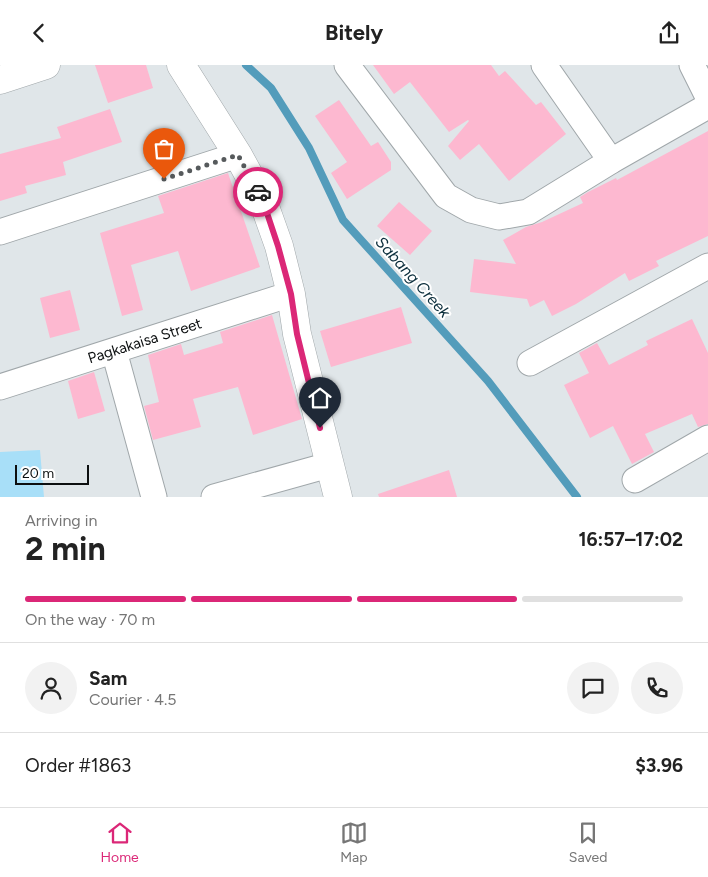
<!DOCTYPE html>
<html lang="en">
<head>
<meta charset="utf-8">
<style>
  :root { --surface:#fff; --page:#f2f2f2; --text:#222; --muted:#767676; --line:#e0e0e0; --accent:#db2777 }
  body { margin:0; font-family:Figtree,sans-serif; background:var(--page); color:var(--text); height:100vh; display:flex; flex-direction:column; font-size:19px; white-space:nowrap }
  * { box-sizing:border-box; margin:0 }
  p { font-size:16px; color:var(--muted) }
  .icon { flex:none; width:28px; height:28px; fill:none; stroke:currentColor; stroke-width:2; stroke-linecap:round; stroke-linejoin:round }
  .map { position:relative; height:432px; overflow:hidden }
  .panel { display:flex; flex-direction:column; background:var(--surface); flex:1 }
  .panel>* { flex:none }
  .scale { position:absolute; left:15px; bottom:12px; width:74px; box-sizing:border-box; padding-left:5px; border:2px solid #0c0f10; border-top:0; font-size:14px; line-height:18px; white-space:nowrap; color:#0c0f10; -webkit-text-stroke:4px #fff; paint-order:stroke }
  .pin { position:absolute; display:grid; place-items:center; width:42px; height:42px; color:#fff; margin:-51px -21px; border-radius:50% 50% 50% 0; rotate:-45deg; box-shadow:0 0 5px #0007 }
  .pin .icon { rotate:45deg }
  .courier { position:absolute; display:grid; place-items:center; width:50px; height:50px; margin:-25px; border:4px solid #db2777; border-radius:50%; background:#fff; color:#222; box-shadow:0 1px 6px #0007 }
  .overview em { font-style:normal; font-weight:700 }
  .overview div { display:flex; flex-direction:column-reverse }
  .overview { display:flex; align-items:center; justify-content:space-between; height:85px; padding:0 25px }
  h1 { font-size:32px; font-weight:700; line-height:38px }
  .bar { display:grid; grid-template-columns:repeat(4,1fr); gap:8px 5px; align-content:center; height:60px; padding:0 25px }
  .bar i { height:6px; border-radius:4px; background:var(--line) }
  .bar .current { background:var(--accent) }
  .bar p { grid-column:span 4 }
  .line { display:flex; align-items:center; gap:12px; padding:0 25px; border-top:1px solid var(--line) }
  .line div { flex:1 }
  .round { display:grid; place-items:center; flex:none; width:52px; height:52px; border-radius:26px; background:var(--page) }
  header { display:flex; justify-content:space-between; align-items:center; height:65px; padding:0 25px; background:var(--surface); font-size:22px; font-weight:700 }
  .tab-bar { display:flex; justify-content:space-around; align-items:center; height:70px; border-top:1px solid var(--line); background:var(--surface); font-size:14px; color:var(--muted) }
  .tab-bar a { display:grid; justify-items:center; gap:2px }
  .tab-bar .current { color:var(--accent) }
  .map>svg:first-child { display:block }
  .green { fill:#a8dff8 }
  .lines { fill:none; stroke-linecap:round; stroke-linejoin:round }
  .stream { stroke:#539cbb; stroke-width:8 }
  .building { fill:#fdb8d0 }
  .street-casing { stroke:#a0a7aa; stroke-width:27 }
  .secondary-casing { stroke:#a0a7aa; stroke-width:29 }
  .street { stroke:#fff; stroke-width:25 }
  .secondary { stroke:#fff; stroke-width:28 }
  .done { stroke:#565a5c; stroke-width:5; stroke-dasharray:0 9 }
  .route { stroke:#db2777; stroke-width:6 }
  .labels { text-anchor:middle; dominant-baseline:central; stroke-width:4; stroke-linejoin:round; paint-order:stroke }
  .street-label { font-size:15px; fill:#0c0f10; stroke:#fff }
  .water-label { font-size:16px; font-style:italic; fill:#0b2e3c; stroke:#fff }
</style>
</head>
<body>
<header><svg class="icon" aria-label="back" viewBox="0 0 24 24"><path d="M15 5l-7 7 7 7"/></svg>Bitely<svg class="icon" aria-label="share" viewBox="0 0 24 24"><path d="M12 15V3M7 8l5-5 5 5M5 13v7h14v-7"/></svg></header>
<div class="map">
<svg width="708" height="432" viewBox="0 0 708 432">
  <rect width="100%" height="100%" fill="#e0e6e9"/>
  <path class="green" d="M40,385L44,432H0V387Z"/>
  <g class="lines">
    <path class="stream" d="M246,0L271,23L309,83L343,155L488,316L577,432"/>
  </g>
  <g class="building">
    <path d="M95,0H146L153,23L108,38Z"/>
    <path d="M373,0H491L499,11L505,6L536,40L541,37L566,69L509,116L479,79L460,95L448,81L469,56L468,55L449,67L410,17L394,29Z"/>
    <path d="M339,35L371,81L378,77L391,97V105L347,134L331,108L347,97L315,51Z"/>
    <path d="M110,44L122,77L63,97L66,110L25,121L27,128L0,136V89L61,73L57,62Z"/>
    <path d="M708,66V171L656,196L659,201L629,216L625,208L576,239L552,251L544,235L530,242L527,234L470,227L474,194L516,199L503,175L526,162L542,157L583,138L580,132L588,127L616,113L617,115Z"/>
    <path d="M228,108L260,202L191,226L178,186L131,200L143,245L122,251L100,168L164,148L158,131Z"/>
    <path d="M399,137L432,166L410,190L377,161Z"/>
    <path d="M70,225L80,265L50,273L40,233Z"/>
    <path d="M401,242L412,278L331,302L320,266Z"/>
    <path d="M272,250L302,354L253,370L238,322L193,334L201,362L153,375L144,341L159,337L148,290L181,279L184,290L223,278L220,267Z"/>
    <path d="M692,254L708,288V359L698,362L692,349L645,369L654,387L632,399L613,361L590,373L564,320L589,308L579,288L597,278L609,300L648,280L646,276Z"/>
    <path d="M94,307L105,346L78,354L68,316Z"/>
    <path d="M449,405L457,432H379L378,429Z"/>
  </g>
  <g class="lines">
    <defs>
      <g id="street">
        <path d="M347,0L446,131L471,145L499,152L528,147L611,96L708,41"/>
        <path d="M544,0L611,96"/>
        <path d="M692,0L708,32"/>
        <path d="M0,167L238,90"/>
        <path d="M114,286L154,432"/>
        <path d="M530,298L708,201"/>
        <path id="s1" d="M0,322L291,229"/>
        <path d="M635,415L708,373"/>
        <path d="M214,432L329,400"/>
      </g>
      <g id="secondary">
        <path d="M181,0L238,90L263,136L279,181L291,229L297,269L338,432"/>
        <path d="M0,15L46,0"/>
      </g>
    </defs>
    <use href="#street" class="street-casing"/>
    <use href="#secondary" class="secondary-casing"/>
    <use href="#street" class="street"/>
    <use href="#secondary" class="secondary"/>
  </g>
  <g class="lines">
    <path class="done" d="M164,114L238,90L258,127"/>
    <path class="route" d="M258,127L263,136L278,181L291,229L297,269L320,363"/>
  </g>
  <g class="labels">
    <g class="street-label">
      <text stroke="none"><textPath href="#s1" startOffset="152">Pagkakaisa Street</textPath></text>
    </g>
    <g class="water-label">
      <text transform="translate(413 212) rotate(48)">Sabang Creek</text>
    </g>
  </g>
</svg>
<div class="scale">20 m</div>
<div class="pin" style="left:164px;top:114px;background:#ea580c"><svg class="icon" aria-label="bag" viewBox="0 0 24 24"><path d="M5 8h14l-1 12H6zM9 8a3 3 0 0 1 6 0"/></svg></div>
<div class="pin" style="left:320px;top:363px;background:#1f2937"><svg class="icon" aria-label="home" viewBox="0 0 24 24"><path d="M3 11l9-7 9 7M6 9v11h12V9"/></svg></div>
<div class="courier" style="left:258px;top:127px"><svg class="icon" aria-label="car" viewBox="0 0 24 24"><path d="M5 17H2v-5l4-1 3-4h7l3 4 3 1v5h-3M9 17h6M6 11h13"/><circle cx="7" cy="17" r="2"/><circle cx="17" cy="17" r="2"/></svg></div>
</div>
<section class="panel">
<div class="overview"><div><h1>2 min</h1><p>Arriving in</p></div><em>16:57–17:02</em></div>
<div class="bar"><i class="current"></i><i class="current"></i><i class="current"></i><i></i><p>On the way · 70 m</p></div>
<div class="line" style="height:90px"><a class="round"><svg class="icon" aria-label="person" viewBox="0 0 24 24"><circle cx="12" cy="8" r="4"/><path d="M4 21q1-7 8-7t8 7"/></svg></a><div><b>Sam</b><p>Courier · 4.5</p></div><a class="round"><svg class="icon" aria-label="chat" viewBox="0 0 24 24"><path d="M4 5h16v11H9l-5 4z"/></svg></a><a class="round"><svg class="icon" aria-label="phone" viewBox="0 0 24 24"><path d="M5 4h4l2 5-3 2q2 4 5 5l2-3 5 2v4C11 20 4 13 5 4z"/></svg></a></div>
<div class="line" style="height:65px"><div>Order #1863</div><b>$3.96</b></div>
</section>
<nav class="tab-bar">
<a class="current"><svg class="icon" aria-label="home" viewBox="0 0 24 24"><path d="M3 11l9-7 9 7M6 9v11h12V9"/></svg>Home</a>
<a><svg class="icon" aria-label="map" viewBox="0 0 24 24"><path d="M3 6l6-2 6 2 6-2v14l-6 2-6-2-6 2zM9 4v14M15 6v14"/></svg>Map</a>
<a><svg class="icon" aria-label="saved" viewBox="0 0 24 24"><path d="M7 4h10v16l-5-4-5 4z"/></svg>Saved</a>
</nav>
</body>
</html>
